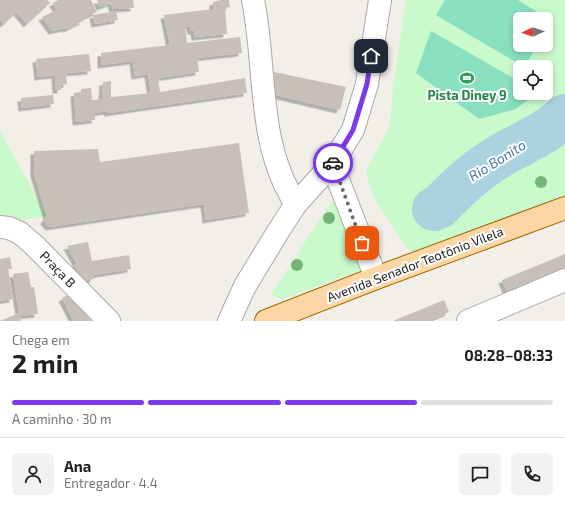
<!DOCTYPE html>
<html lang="pt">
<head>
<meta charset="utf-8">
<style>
  :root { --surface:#fff; --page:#f2f2f2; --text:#202124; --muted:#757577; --line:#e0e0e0; --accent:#7c3aed }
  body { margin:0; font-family:"Exo 2",sans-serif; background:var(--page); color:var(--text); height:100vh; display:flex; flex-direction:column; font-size:15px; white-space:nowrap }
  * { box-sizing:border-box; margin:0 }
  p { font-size:13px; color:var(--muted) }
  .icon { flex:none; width:22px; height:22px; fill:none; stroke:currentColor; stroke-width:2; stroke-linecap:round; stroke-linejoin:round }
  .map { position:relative; height:321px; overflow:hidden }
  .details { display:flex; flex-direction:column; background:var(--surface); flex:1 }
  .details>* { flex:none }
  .needle { width:26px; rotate:267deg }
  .buttons { position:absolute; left:513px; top:12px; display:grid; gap:8px }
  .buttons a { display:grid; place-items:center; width:40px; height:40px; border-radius:6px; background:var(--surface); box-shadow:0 2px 6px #0003; font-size:20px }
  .pin { position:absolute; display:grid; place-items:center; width:34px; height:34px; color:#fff; margin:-17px; border-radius:8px; box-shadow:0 2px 6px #0006 }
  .courier { position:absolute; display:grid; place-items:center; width:40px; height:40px; margin:-20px; border:3px solid #7c3aed; border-radius:50%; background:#fff; color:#222; box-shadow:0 1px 5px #0007 }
  .headline em { font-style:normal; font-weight:700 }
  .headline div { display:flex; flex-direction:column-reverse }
  .headline { display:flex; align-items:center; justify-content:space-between; height:68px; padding:0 12px }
  h1 { font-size:26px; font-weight:700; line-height:30px }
  .bar { display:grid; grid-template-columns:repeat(4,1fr); gap:6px 4px; align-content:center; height:48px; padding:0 12px }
  .bar i { height:5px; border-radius:3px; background:var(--line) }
  .bar .selected { background:var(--accent) }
  .bar p { grid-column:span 4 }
  .line { display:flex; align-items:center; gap:10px; padding:0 12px; border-top:1px solid var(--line) }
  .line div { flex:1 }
  .round { display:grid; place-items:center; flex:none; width:42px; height:42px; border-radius:6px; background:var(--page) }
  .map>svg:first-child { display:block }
  .park { fill:#c8facc; fill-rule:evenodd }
  .pitch { fill:#88e0be }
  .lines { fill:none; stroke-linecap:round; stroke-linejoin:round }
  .river { stroke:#aad3df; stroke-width:44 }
  .building { fill:#c7bfb8; filter:url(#shadow) }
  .minor-casing { stroke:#a9a9a9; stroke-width:24 }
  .major-casing { stroke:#a06b00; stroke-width:24 }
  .minor { stroke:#fff; stroke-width:22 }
  .major { stroke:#fcd6a4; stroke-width:22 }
  .tree { fill:#74b475 }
  .done { stroke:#6b6a68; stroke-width:4; stroke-dasharray:0 7.2 }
  .route { stroke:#7c3aed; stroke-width:5 }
  .labels { text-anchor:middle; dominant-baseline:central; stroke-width:4; stroke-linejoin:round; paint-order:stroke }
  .leisure-label { font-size:13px; font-weight:bold; fill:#27864d; stroke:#fff }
  .street-label { font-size:13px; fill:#222; stroke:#fff }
  .water-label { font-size:14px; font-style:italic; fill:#4a7aab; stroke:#fff }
</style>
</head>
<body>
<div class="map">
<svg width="565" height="321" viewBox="0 0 565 321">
  <defs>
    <filter id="shadow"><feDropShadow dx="-3.5" dy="3.5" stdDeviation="0" flood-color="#0004"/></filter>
  </defs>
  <rect width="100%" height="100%" fill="#f2efe9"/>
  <g class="park">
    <path d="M406,0H565V199L415,253L409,250C395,229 365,194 367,169L390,125L393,87ZM520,19H546V45H520ZM520,67H546V93H520Z"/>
    <path d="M0,131L47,216L16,221L0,217Z"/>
    <path d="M333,202L339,203L362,270L283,299L274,298L272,293L330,204Z"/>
  </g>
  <g class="pitch">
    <path d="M445,0H518L552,21L546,32V19H520V45H538L524,67L436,15Z"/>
    <path d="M431,31L520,82V93H536L516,109L479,119L416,73Z"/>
  </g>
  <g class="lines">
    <path class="river" d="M434,209L439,207C458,187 476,170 500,156C522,143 546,134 565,116"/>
  </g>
  <g class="building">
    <path d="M0,0H48L50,3L27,24L17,12L4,24L0,19Z"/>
    <path d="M58,0H91L97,12L81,19L83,21L67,29L66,28L52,31L42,17L57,10L53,3Z"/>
    <path d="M97,0H133L134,8L113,9L111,3L100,7Z"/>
    <path d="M221,0H229L230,7L225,8L227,34L195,37L194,31H191L190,26L185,27L187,43L240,37L242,53L197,58L199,72L158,78L160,92L245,78L247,93L108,113L107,111L95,113V120L76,122L74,93L81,92V89L91,88L92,100L102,99L103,82L111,81V97L151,93L148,74L135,76L133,61L101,65V53L170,45L164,15L213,9V2Z"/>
    <path d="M116,11L118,20L95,24L93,15Z"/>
    <path d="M89,54L91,71L66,73L67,84L61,85V90H56L55,75L38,77L36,59Z"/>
    <path d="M274,72L346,87L340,110L276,95Z"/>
    <path d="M53,95L54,104L22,108L21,98Z"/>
    <path d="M239,143L249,213L206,220L204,204L49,227L44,221L47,216L34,173V151L98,149L100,162Z"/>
    <path d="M88,242L92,261L129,255L131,269L93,275L94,279L81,281L74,264H77L67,246Z"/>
    <path d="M565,254V268L507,292L502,280Z"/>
    <path d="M10,257L12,269H8L13,299L0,301V259Z"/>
    <path d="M28,272L31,287H34L38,314L20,316L21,321H0L19,313L13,274Z"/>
    <path d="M68,295L70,300L74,297L91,321H74L62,298Z"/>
    <path d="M444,300L449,312L428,321H393Z"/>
  </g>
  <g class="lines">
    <defs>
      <g id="minor">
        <path d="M253,0C267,68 256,143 296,204"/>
        <path d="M332,164L376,278"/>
        <path d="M0,227L9,228L20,233L34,245L109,321"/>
        <path d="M229,321L245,286L279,230L296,204L332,164L353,130L367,84L380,0"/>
        <path d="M468,321L565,280"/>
      </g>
      <path id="major" d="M266,321L376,278L565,208"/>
    </defs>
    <use href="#minor" class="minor-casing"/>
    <use href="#major" class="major-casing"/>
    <use href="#minor" class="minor"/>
    <use href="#major" class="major"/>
  </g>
  <g class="tree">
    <circle cx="541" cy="182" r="6"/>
    <circle cx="329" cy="218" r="6"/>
    <circle cx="297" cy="265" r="6"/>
  </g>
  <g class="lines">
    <path class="done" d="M333,163L362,243"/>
    <path class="route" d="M333,163L353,130L367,84L371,56"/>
  </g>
  <defs>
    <symbol id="stadium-bare" viewBox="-9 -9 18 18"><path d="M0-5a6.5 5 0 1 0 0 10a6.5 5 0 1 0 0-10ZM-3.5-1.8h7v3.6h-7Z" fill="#2e9e5b" stroke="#fff" stroke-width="2.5" paint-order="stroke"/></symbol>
  </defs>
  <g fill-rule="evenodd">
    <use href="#stadium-bare" x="457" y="68" width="20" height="20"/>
  </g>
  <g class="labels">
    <g class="leisure-label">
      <text x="467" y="95">Pista Diney 9</text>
    </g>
    <g class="street-label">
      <text transform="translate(415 264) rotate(-21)">Avenida Senador Teotônio Vilela</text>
      <text transform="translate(58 269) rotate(46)">Praça B</text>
    </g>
    <g class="water-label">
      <text transform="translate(497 160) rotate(-32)">Rio Bonito</text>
    </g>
  </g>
</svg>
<div class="buttons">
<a><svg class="needle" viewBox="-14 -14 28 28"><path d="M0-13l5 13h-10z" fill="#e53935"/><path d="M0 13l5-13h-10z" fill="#757577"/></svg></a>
<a><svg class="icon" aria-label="locate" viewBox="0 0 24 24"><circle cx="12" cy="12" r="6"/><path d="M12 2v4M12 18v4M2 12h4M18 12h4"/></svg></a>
</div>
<div class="pin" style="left:362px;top:243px;background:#ea580c"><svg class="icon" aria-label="bag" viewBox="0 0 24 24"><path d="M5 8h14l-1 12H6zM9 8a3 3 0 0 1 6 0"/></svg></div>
<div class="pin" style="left:371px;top:56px;background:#1f2937"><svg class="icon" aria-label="home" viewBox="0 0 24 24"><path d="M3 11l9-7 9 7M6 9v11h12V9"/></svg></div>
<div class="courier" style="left:333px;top:163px"><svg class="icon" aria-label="car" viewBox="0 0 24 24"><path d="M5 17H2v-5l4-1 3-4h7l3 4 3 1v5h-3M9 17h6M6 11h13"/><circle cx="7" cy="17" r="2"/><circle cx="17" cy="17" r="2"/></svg></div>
</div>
<section class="details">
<div class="headline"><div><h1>2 min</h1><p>Chega em</p></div><em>08:28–08:33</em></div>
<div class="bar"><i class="selected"></i><i class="selected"></i><i class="selected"></i><i></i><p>A caminho · 30 m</p></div>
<div class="line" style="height:72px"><a class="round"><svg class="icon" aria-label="person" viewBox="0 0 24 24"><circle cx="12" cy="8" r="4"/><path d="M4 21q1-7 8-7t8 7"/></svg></a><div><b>Ana</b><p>Entregador · 4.4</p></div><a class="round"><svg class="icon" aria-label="chat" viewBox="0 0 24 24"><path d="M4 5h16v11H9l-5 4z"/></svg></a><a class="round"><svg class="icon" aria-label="phone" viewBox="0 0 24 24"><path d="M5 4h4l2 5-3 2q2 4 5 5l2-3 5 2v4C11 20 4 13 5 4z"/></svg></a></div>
</section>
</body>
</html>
